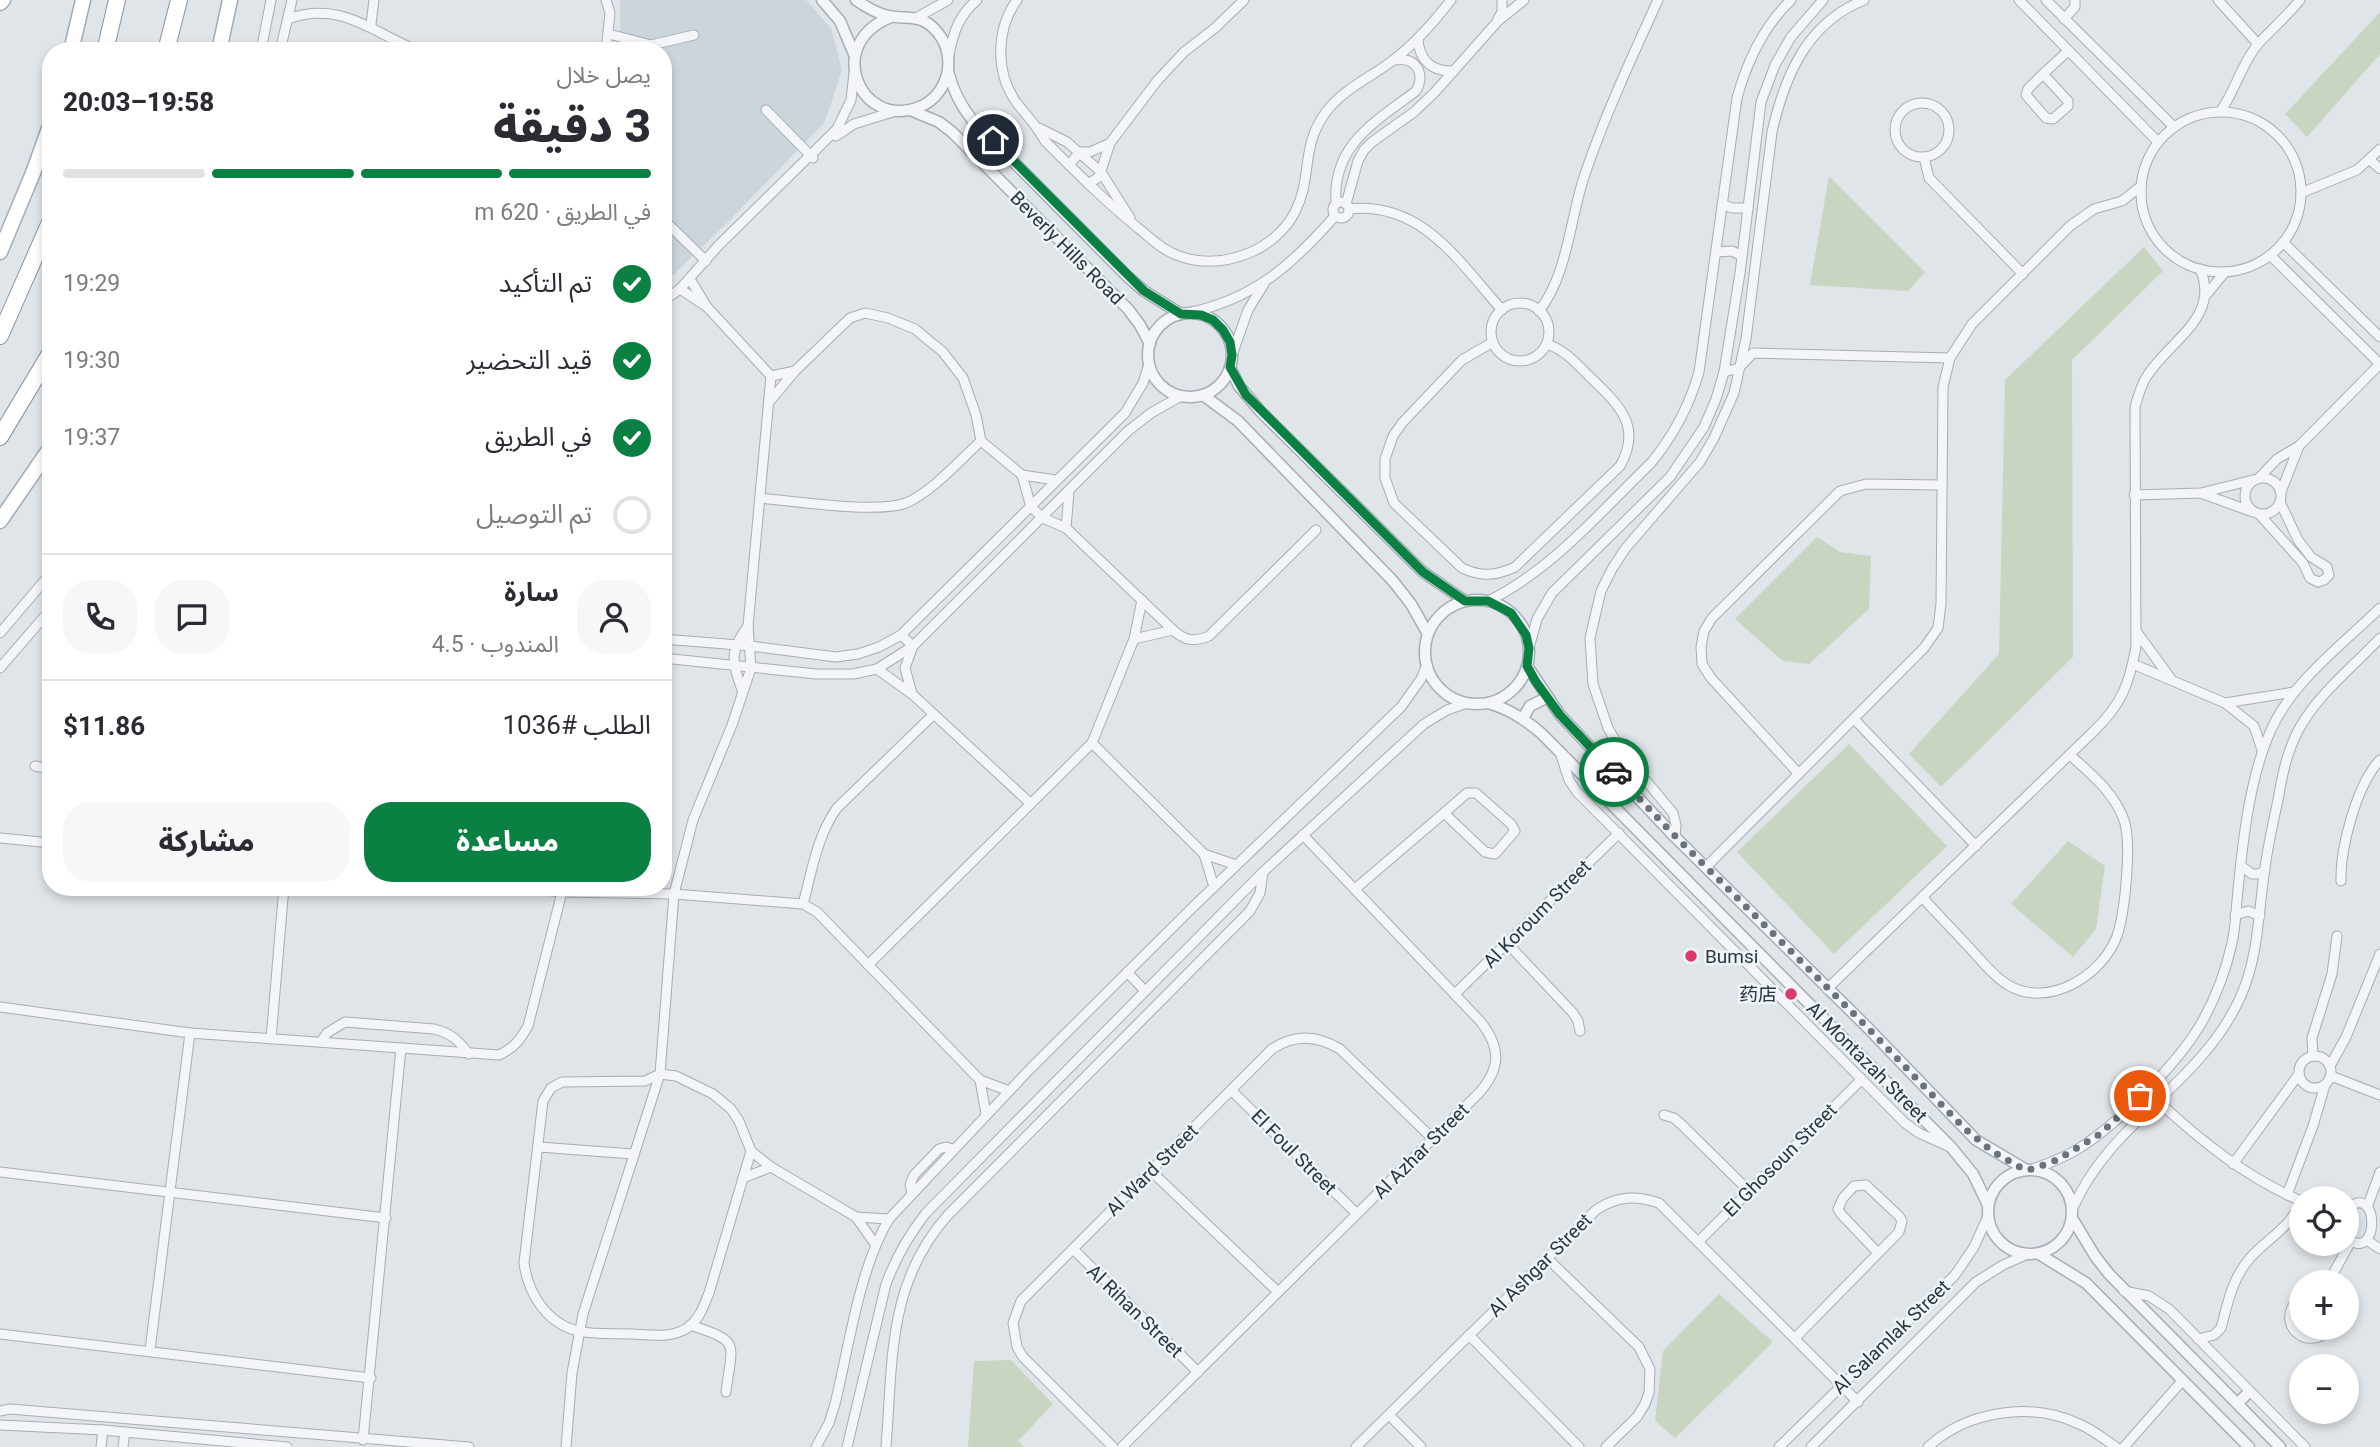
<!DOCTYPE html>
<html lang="ar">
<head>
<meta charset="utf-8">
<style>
  :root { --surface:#fff; --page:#f7f7f7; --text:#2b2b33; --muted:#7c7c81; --line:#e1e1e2; --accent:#0b8043 }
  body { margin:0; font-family:Roboto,"Noto Sans Arabic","Noto Sans SC",sans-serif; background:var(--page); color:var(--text); direction:rtl; height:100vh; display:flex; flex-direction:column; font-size:26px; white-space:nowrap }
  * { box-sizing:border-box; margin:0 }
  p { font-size:23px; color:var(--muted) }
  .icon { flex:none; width:38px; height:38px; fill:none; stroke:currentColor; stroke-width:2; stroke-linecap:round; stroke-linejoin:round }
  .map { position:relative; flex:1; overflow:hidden; direction:ltr }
  .details { position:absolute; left:42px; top:42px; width:630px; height:854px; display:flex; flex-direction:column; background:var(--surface); border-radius:28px; box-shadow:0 4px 10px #0003; direction:rtl }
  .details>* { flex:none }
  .fabs { position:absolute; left:2289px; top:1186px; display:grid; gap:14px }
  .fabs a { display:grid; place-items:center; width:70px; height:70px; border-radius:50%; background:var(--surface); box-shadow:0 4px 10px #0003; font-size:35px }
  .pin { position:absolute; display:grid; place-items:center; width:60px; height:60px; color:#fff; margin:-30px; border:4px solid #fff; border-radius:50%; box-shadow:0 2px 7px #0007 }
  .courier { position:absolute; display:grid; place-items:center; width:70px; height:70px; margin:-35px; border:5px solid #0b8043; border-radius:50%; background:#fff; color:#222; box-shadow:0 2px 9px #0007 }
  .overview em { font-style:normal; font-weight:800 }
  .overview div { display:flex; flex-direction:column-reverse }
  .overview { display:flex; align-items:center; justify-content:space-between; height:119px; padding:0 21px }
  h1 { font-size:46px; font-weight:800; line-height:52px }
  .bar { display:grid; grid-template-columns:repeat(4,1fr); gap:10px 7px; align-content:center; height:84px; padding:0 21px }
  .bar i { height:9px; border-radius:5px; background:var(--line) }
  .bar .current { background:var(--accent) }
  .bar p { grid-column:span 4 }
  .line { display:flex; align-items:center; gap:18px; padding:0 21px; border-top:2px solid var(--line) }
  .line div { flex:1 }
  .round { display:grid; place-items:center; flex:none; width:74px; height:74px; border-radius:28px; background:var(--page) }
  ol { padding:0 21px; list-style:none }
  li { display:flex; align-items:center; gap:21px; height:77px }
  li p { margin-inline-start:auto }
  li .icon { padding:7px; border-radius:50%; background:var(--accent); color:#fff; stroke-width:4 }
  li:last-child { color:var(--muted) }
  li i { width:38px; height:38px; border:4px solid var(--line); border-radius:50% }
  .primary-button { display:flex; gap:14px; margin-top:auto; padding:14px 21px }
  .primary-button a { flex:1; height:80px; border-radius:28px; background:var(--accent); color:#fff; font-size:28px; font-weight:800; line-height:80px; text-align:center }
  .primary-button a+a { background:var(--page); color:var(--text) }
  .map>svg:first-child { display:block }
  .built { fill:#cdd5dc }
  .green { fill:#c9d5c0 }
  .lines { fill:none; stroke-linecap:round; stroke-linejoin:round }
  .minor-casing { stroke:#a5adb5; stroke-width:11 }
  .tertiary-casing { stroke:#a5adb5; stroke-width:13 }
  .primary-casing { stroke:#9eacb7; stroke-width:17 }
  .motorway-casing { stroke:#8595a2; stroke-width:18 }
  .minor { stroke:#f3f5f8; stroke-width:9 }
  .tertiary { stroke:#f3f5f8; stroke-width:10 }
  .primary { stroke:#fff; stroke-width:14 }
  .motorway { stroke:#fff; stroke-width:16 }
  .done { stroke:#68737d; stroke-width:7; stroke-dasharray:0 12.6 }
  .route { stroke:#0b8043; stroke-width:9 }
  .poi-dot { fill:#db396c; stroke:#eff4f7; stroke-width:2.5 }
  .labels { text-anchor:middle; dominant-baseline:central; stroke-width:5; stroke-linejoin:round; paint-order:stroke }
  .street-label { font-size:19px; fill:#273643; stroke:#eff4f7 }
  .poi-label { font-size:19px; fill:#273643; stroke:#eff4f7; text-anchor:start }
</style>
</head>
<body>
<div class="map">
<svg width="2380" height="1447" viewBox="0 0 2380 1447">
  <rect width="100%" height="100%" fill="#e0e5ea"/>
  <path class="built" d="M622,0H806L831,28L842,70L825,122L725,225L673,275L663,281V51H615L620,44V2Z"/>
  <g class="green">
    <path d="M2380,12V54L2307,137L2285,114Z"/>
    <path d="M1829,176L1925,272L1908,291L1810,285Z"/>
    <path d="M2144,247L2163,271L2072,360L2073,657L1941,787L1909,754L1999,654L2005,380Z"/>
    <path d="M1817,537L1840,552L1871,556L1869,609L1809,664L1783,661L1735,619Z"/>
    <path d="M1849,744L1947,846L1834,954L1737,852Z"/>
    <path d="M2068,841L2105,866L2096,929L2073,957L2011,904Z"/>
    <path d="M1719,1294L1773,1342L1675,1438L1655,1421L1663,1351Z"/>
    <path d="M1011,1360L1053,1404L1018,1441L1024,1447H968L974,1361Z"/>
  </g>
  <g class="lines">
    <defs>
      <g id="minor">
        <path d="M606,0L610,13L606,51"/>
        <path d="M1017,0C996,29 995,72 1016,102C1026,115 1037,126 1045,141C1075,171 1105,201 1138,228C1152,239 1164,252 1182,257C1204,264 1227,262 1249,253C1267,246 1286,230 1295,212C1313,177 1300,147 1326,112C1343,89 1370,78 1392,61C1415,44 1434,22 1451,0"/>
        <path d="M2019,0L2158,142"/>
        <path d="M2046,0L2174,127"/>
        <path d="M2218,0L2258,44"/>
        <path d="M916,18L948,0"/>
        <path d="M288,19C342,0 372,33 419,51"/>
        <path d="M1498,19L1502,12V0"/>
        <path d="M2064,19L2075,7V0"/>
        <path d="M371,24L374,0"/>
        <path d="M609,34L651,45L694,35"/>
        <path d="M1418,39C1419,61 1433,72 1454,71"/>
        <path d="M261,51L271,0"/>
        <path d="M280,51L292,0"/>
        <path d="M949,55C953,33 959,15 977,0"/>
        <path d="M2043,74L2068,101V106L2053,119L2046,118L2026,95L2028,89Z"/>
        <path d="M2043,74L2068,51"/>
        <circle cx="1922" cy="130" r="27"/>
        <path d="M766,110L813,158"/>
        <path d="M2220,112C2236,90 2241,64 2258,44C2272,29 2287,16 2300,0"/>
        <circle cx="2221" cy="192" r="80"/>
        <path d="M1039,128L1067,142L1101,172L1130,218"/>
        <path d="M836,136L854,124L896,111"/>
        <path d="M1924,157L1929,178L2023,274"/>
        <path d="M2370,160L2380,169"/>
        <path d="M1069,165L1080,152H1090L1110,143"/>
        <path d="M1088,184L1099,177L1110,143L1157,81L1184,52L1215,28L1244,0"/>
        <path d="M2301,193L2357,170L2380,149"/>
        <circle cx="1341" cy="210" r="8"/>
        <path d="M1336,203C1332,145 1375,122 1416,91C1426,74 1416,56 1395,60"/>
        <path d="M1346,204L1358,161L1364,150L1372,142L1414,112L1435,92L1498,21L1524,0"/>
        <path d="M1722,204L1732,208H1748"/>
        <path d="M1349,209C1422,201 1459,262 1502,310"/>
        <path d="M664,220L706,261"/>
        <path d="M2283,242L2380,337"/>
        <path d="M1716,252L1732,251L1742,256"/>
        <path d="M2270,255L2380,364"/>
        <path d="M690,279L707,307L771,376L748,626L751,668L732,725L693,820L674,894L660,1074L645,1081L562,1082L551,1088L543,1101L524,1263C528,1293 546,1323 578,1331C595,1335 615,1333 632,1334C651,1335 674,1339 690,1326C700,1318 704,1305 709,1293L751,1151"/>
        <path d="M680,289L707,307"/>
        <path d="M2207,294L2225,272"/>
        <path d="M663,301L680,289L718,246L837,129L851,100L854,73"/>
        <circle cx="1520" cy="332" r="29"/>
        <path d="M1539,311C1568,275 1570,217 1585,174C1605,115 1632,57 1658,0"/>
        <path d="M1187,313C1253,300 1292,265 1335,216"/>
        <path d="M1493,342L1462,360L1403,422L1393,436L1385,459V478L1394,503L1462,568C1481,577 1496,576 1515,567L1620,466C1643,426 1618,404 1590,377C1577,364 1565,350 1547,344"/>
        <path d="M1232,355L1248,310L1264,284"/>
        <path d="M1724,372L1739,368L1753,353L1950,358"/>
        <path d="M771,376L795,371"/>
        <path d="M770,401L795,371L850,318L865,313L888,318L915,329L928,340L942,351L963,378L976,415L981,441L1022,475L1056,480"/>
        <path d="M1022,475L1031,507L1043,518L1066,528L1173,630C1185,641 1194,642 1209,636L1316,530"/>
        <circle cx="2263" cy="496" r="18"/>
        <path d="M2259,478L2277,459L2299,446L2380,364"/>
        <path d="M2281,492L2299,446"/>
        <path d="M2203,494L2253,512"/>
        <path d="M2134,495L2201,493L2253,480"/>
        <path d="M760,498C793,501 877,514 906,503C932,492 960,460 981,441"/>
        <path d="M2259,514L2303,563L2310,578L2318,582L2324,580L2329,575L2327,567L2311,557L2298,540L2280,502"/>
        <path d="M1066,528L1069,492"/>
        <path d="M1488,601C1552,570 1600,512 1651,463C1674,435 1689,407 1699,372L1737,98C1747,61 1763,27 1791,0"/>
        <path d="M2136,631L2171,679"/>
        <path d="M0,633L51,573"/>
        <path d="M901,635L913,646L905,668L912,694"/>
        <path d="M663,639L751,646L836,657L858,654L879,647L901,635L1125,413L1143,383L1149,364"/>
        <path d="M1134,639L1173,630"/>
        <path d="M1529,648L1537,619L1552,593L1670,477L1704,427L1716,399L1724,372L1740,273L1761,102L1775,65L1791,37L1823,0"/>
        <path d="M663,658L816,674H853L877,669L913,646L1128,431L1151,413L1181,396"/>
        <path d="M2133,664L2225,703L2254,726L2262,750"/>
        <path d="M0,668L51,609"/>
        <path d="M877,669L912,694L1030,803"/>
        <path d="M742,690C732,661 729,652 748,626"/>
        <path d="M2225,703L2294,692"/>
        <path d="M1854,719L1976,846"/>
        <path d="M1092,743L1204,854L1236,865"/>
        <path d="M1560,752L1569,780L1577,792L1905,1123L1919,1133L1950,1147"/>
        <path d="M35,766L51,769"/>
        <path d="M1799,774L1711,678L1702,664L1701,647L1704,631L1712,618L1840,491L1866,484L1941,485"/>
        <path d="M1675,837L1676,825L1673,813L1622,752L1608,728L1593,684L1590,638L1601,591L1612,569L1625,549L1700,462L1714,438L1734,393L1746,339L1772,132C1785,75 1807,23 1864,0"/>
        <path d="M0,838L51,843"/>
        <path d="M1204,854L1214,887"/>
        <path d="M2241,866L2252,874H2259L2265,870"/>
        <path d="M1706,867L1924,648L1938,628L1941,604L1943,387L1950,358L1972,324L2070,226L2094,209L2122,201L2141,186"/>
        <path d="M2341,881C2340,848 2357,784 2380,760"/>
        <path d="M520,887L562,892L674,894L803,904L817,912L980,1080L1009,1091"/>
        <path d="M1355,889L1444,813L1485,852L1495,854L1515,831L1511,824L1476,793H1467L1444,813"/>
        <path d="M1922,897C1940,917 1959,936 1977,956C1986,966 1996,978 2008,985C2048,1009 2102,976 2117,936C2125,912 2132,843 2124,820C2113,791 2092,775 2070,755"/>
        <path d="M803,904C812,871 817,836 837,808L933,715"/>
        <path d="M2235,915L2248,911L2260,916"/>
        <path d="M1507,943L1573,1013L1578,1021L1580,1031"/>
        <path d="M868,965L1092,743L1134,639L1142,600"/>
        <path d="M1127,972L1145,991"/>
        <path d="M1827,989L2094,731C2122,704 2129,684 2136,647L2135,407C2138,396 2141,385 2147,376C2170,340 2221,317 2200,269"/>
        <path d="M1455,994L1619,833"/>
        <path d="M0,1007L190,1033L499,1055C514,1048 520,1040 528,1026L562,892"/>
        <path d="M271,1039L284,887"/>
        <path d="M321,1042L327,1033L345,1022L434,1029C451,1033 458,1040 469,1054"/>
        <circle cx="2315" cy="1072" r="16"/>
        <path d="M2313,1056L2312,1038L2332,974L2337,936"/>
        <path d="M2330,1066L2346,1037L2380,954"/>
        <path d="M2331,1076L2380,1095"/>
        <path d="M980,1080L986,1114"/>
        <path d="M1231,1090L1357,1214"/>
        <path d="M2159,1102C2202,1142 2246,1177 2301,1201"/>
        <path d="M1664,1115L1674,1118L1682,1125L1749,1191"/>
        <path d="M539,1147L633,1154"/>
        <path d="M2233,1164L2299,1074"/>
        <path d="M2033,1169C2050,1163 2066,1157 2081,1147C2119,1123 2180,1061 2202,1022C2216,997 2226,970 2232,943C2236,926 2236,907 2238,890C2243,839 2250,776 2271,730C2292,682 2343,644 2380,608"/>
        <path d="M1151,1171L1278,1292"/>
        <path d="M0,1172L386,1218"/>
        <path d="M743,1178L771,1167"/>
        <path d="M912,1193L910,1185L914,1175L939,1149L946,1147L953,1149"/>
        <path d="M2287,1195L2313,1126L2325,1085"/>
        <path d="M2368,1205L2380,1172"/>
        <path d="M2073,1208C2110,1122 2201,1084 2240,998C2259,957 2258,912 2265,868C2268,845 2273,823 2278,800C2282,776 2287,751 2299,729C2318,694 2353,667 2380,638"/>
        <path d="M2347,1209C2380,1180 2380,1265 2347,1238"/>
        <path d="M856,1217L889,1219"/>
        <path d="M2368,1241L2380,1249"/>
        <path d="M1698,1242L1862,1079"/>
        <path d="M1073,1249L1198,1372"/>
        <path d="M1547,1258L1639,1347L1650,1369L1649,1393L1645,1404L1637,1417L1606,1447"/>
        <path d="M2328,1283L2351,1241"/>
        <path d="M2124,1291L2149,1296L2169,1309L2305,1447"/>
        <path d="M2301,1297C2271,1321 2308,1356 2331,1328"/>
        <path d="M690,1325C742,1342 732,1342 726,1392"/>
        <path d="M0,1334L371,1378"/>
        <path d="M1469,1335L1579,1447"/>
        <path d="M1795,1338L1899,1232L1902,1221L1899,1216L1866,1185L1854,1186L1843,1198L1838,1209L1841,1214L1878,1253"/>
        <path d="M2198,1339L2214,1335L2221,1328C2228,1302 2232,1279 2250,1258C2268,1238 2290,1228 2301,1202"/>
        <path d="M150,1350L190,1033"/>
        <path d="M0,1411L10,1409L469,1447"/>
        <path d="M1389,1415L1421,1447"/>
        <path d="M0,1425L103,1430L287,1447"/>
        <path d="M363,1440L401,1048"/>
        <path d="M101,1447L103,1430"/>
        <path d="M123,1447L125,1432"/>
        <path d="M566,1447L572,1373L583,1314L660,1074L676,1076L713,1094L731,1109L739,1121L751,1151L771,1167L856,1217L875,1244"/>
        <path d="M816,1447L829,1423L835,1404C849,1347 859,1269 889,1219L1030,1069L1191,909L1401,707L1421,679L1427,665"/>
        <path d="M847,1447L886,1284C896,1257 908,1236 926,1213L1263,872L1424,724L1447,710L1467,703"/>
        <path d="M886,1447C893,1361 887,1283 948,1215L1250,911L1260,893L1263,872"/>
        <path d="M1113,1447L1023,1357L1017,1347L1013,1323L1021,1301L1272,1049C1294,1034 1317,1035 1340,1049L1433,1139"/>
        <path d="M1122,1447L1479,1093C1501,1068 1501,1048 1481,1022L1303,835"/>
        <path d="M1356,1447L1596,1210C1617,1196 1635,1195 1659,1203L1858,1402"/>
        <path d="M1779,1447L1955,1275L1974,1247L1988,1216"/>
        <path d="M1811,1447L1976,1282L2003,1265L2028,1254"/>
        <path d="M1928,1447C1967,1411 2031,1401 2079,1424C2092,1429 2104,1439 2116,1447"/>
        <path d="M2124,1447L2182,1381"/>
      </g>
      <g id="tertiary">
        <path d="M822,0L840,21L854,54"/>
        <path d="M856,0C866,7 877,14 889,16C909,20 922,13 938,33C948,45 951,63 946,78C941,92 931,103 917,108C859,128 824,43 891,17"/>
        <path d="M948,71C953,91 960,105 973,121L1128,277L1144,291L1181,314"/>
        <path d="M910,110L939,122L952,132L1128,309L1140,325L1150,344"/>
        <circle cx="1190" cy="355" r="42"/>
        <path d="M1230,367L1239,386L1261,412L1423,572L1465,601"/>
        <path d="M1203,395L1238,421L1393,581L1411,604L1428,634"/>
        <circle cx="1477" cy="652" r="52"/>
        <path d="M1527,666L1560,715L1675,837L1866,1026L1976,1140L2025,1169"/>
        <path d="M1488,703C1509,709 1524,719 1541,733L1951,1147L1973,1174L1988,1205"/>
        <path d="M1523,718L1530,706L1546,698"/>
        <circle cx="2030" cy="1212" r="42"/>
        <path d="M2072,1218L2095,1256L2109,1274L2280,1447"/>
        <path d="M2039,1254L2086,1283L2249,1447"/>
        <path d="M2238,1403L2249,1392"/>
      </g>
      <g id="primary">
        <path d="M0,3L3,0"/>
        <path d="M71,51L83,0"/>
        <path d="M219,51L230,0"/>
        <path d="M0,252L33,173L51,123"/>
        <path d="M0,521L51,447"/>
      </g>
      <g id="motorway">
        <path d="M105,51L117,0"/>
        <path d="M166,51L179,0"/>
        <path d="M0,336L51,220"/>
        <path d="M0,437L51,352"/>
      </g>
    </defs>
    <use href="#minor" class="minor-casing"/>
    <use href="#tertiary" class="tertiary-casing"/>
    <use href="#primary" class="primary-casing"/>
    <use href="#motorway" class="motorway-casing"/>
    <use href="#minor" class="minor"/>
    <use href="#tertiary" class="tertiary"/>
    <use href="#primary" class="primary"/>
    <use href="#motorway" class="motorway"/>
  </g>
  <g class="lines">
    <path class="done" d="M1614,772L1675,836L1866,1026L1965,1129L1992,1151L2025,1170L2033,1169L2057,1160L2100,1134L2140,1096"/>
    <path class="route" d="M993,140L1144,291L1181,314L1201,315L1213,320L1223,330L1230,342L1232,355L1230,367L1246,395L1423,572L1465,601H1488L1511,613L1526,635L1529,648L1527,666L1536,682L1560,715L1614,772"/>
  </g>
  <g class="poi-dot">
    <circle cx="1691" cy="956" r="7"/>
    <circle cx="1791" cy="994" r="7"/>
  </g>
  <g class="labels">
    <g class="street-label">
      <text transform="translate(1067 248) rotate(45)">Beverly Hills Road</text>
      <text transform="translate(1537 914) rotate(-45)">Al Koroum Street</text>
      <text transform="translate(1867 1062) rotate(45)">Al Montazah Street</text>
      <text transform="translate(1421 1151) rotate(-45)">Al Azhar Street</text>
      <text transform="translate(1294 1152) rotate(45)">El Foul Street</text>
      <text transform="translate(1780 1160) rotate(-45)">El Ghosoun Street</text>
      <text transform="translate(1152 1170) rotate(-45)">Al Ward Street</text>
      <text transform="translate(1540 1265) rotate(-45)">Al Ashgar Street</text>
      <text transform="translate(1135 1311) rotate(44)">Al Rihan Street</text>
      <text transform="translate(1891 1337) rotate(-44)">Al Salamlak Street</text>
    </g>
    <g class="poi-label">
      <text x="1705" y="956">Bumsi</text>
      <text x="1777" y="994" text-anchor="end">药店</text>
    </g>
  </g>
</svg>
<div class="fabs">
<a><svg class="icon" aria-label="locate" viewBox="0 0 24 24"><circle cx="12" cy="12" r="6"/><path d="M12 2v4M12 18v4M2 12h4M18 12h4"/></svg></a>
<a>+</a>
<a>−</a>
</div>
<div class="pin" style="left:2140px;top:1096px;background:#ea580c"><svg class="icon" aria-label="bag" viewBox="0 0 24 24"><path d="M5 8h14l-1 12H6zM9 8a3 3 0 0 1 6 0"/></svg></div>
<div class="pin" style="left:993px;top:140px;background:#1f2937"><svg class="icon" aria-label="home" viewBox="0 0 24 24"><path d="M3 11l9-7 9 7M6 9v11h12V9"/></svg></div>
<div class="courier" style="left:1614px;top:772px"><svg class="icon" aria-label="car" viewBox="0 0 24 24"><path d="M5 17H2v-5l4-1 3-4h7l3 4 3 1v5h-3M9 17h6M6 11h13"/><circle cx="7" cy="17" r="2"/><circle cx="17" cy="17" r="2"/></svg></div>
<section class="details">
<div class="overview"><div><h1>3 دقيقة</h1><p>يصل خلال</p></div><em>19:58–20:03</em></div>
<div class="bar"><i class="current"></i><i class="current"></i><i class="current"></i><i></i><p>في الطريق · 620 m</p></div>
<ol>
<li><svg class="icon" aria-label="check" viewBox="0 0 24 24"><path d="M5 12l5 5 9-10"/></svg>تم التأكيد<p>19:29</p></li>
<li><svg class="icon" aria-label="check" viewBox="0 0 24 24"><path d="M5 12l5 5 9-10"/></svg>قيد التحضير<p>19:30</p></li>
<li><svg class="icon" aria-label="check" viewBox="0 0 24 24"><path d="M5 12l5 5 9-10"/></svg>في الطريق<p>19:37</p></li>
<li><i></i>تم التوصيل</li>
</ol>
<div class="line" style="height:126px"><a class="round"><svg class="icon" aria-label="person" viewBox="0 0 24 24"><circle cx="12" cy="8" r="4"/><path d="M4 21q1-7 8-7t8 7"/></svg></a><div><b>سارة</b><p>المندوب · 4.5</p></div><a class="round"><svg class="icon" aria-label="chat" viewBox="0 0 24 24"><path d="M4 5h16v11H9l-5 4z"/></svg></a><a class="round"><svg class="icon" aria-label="phone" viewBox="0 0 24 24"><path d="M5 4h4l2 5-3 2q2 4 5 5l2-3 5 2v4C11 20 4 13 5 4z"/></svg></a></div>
<div class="line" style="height:91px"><div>الطلب #1036</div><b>$11.86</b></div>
<div class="primary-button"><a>مساعدة</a><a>مشاركة</a></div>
</section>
</div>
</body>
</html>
